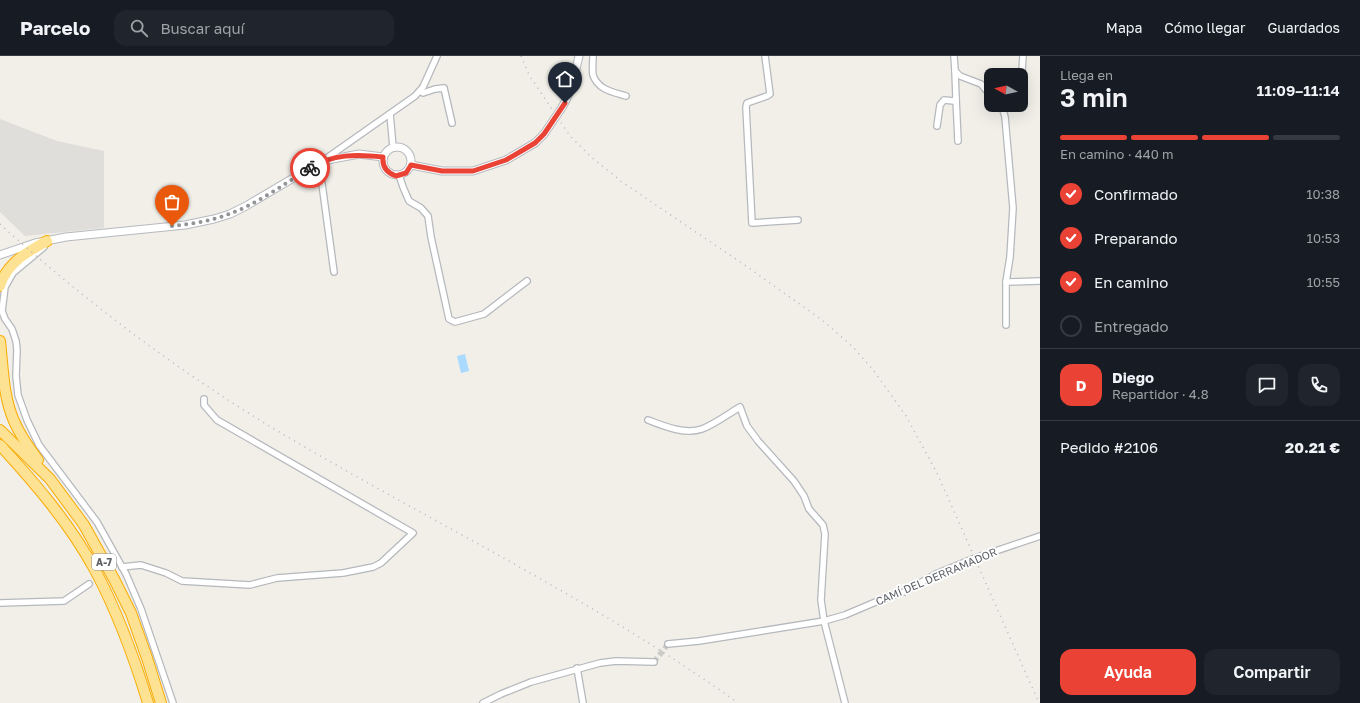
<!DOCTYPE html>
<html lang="es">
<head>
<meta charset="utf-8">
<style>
  :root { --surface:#171b24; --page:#20242c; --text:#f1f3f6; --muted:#9ea1a6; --line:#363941; --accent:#ea4335 }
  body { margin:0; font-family:"Golos Text",sans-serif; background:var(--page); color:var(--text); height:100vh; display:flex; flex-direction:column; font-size:15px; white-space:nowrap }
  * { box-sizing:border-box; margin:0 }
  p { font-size:13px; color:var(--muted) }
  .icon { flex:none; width:22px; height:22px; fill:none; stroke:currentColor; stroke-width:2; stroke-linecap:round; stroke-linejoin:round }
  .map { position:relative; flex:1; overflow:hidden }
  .panel { display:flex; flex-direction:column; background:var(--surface); width:320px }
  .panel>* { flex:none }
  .needle { width:26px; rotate:278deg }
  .fabs { position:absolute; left:984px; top:12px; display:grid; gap:8px }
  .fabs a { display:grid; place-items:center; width:44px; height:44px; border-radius:8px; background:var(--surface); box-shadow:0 4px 16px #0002; font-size:20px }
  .pin { position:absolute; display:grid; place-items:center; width:34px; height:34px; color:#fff; margin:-41px -17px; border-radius:50% 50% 50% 0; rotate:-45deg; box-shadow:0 0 4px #0007 }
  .pin .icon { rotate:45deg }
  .courier { position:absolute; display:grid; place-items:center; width:40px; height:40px; margin:-20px; border:3px solid #ea4335; border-radius:50%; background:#fff; color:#222; box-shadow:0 1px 5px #0007 }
  .head em { font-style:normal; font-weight:600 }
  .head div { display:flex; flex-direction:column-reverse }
  .head { display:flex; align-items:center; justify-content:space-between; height:68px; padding:0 20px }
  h1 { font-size:26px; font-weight:600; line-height:30px }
  .bar { display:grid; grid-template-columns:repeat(4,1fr); gap:6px 4px; align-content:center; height:48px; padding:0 20px }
  .bar i { height:5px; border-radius:3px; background:var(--line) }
  .bar .selected { background:var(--accent) }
  .bar p { grid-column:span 4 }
  .line { display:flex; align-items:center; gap:10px; padding:0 20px; border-top:1px solid var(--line) }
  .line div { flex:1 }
  .round { display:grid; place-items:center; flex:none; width:42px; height:42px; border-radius:12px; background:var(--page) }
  ol { padding:0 20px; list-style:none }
  li { display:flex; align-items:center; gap:12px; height:44px }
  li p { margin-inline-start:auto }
  li .icon { padding:4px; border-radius:50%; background:var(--accent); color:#fff; stroke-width:4 }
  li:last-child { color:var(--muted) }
  li i { width:22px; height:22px; border:2px solid var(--line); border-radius:50% }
  .primary-button { display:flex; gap:8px; margin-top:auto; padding:8px 20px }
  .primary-button a { flex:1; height:46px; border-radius:12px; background:var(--accent); color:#fff; font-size:16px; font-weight:600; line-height:46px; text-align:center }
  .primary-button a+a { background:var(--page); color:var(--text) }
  header { display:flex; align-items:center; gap:24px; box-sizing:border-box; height:56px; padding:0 20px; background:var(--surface); border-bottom:1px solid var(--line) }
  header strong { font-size:19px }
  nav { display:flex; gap:22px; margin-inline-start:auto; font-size:14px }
  .search { width:280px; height:36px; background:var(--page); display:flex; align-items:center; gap:10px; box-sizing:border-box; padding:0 14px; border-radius:12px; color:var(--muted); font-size:15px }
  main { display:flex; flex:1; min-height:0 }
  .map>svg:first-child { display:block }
  .industrial { fill:#e0deda }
  .water { fill:#aadaff }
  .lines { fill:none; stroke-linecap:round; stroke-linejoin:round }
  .street-tunnel { stroke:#ccccc8; stroke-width:5.5; stroke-dasharray:5.5 3; stroke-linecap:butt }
  .street-casing { stroke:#b5b8bc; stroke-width:8 }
  .secondary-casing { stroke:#b6babf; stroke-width:9 }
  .highway-casing { stroke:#f9ab00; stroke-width:12 }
  .street { stroke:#fff; stroke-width:5.5 }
  .secondary { stroke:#fff; stroke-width:7 }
  .highway { stroke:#fde293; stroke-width:10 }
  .rail { stroke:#b6b7b8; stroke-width:1.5; stroke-dasharray:1 5; stroke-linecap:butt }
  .secondary-bridge-casing { stroke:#b6babf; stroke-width:9; stroke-linecap:butt }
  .secondary-bridge { stroke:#fff; stroke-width:7 }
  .done { stroke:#929495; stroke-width:4; stroke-dasharray:0 7.2 }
  .route { stroke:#ea4335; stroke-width:5 }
  .labels { text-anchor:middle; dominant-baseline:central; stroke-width:3.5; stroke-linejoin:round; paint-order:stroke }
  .shield { fill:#fff; stroke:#8f9295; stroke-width:1 }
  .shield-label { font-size:10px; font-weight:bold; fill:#5f6368 }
  .street-label { font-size:11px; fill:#5f6368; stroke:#fff }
</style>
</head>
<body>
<header>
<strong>Parcelo</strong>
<div class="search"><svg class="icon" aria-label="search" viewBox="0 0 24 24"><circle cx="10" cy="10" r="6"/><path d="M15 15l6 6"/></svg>Buscar aquí</div>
<nav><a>Mapa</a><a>Cómo llegar</a><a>Guardados</a></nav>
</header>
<main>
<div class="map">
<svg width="1040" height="647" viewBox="0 0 1040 647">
  <rect width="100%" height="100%" fill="#f1efe8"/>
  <path class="industrial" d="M0,63L57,85L104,95V172L25,180L0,156Z"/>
  <path class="water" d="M465,298L469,315L461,317L457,300Z"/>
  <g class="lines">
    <path class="street-tunnel" d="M654,606L668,588"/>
    <defs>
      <g id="street">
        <path d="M593,0C593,6 592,13 593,19C598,34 613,36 626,40"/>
        <path d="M765,0L770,38L767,40L747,47L746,51L752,167L798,164"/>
        <path d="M954,0L955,15L960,20L981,28L991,40"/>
        <path d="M1021,28L1023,0"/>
        <path d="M420,35L423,37L435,33L444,32L452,67"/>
        <path d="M956,42L958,85"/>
        <path d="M999,49L1003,54L1005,61L1013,152L1010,201L1006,226V269"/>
        <path d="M390,58L393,91"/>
        <path d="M937,70L940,49L944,44L954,45L956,42L955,15"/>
        <path d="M324,104L415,40L423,31L437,0"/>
        <path d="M319,106L334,216"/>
        <path d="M399,119L403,131L409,145L421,152L428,160L431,181L449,263L455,266L484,258L527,225"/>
        <path d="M44,191L13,217L5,231L2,255L5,263L12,273L16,285L17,294L16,320L18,339L27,364L39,389L97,466L126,518L141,553L173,647"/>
        <path d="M1006,226L1040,225"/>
        <path d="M648,364C664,370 685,379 702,373C715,368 728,358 740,351L747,370L758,385L794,425L804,440L809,453L823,469L825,478L821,544L824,565L845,647"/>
        <path d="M122,511L141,509L166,517L182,525L250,529L277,522L343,517L373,511L381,507L413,477L217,364L204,349V343"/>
        <path d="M0,547L64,545L89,528"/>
        <path d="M668,588L699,585L824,565L845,559L885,542L904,536L936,518L975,502L1040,480"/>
        <path d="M577,612L583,647"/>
        <path d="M483,647L501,638L531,626L600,607L616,605L654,606"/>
      </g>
      <g id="secondary">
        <path d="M561,53C571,38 575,17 579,0"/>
        <circle cx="397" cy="105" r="14"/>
        <path d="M411,109L442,115H473L506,104L535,87L544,78"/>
        <path d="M0,199L35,187L66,181L185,169L214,163L230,158L246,150L322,105L359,98L383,101"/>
      </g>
      <g id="highway">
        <path d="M0,230C7,207 27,196 47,185"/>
        <path d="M0,285C3,311 3,340 14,365C20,379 29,392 38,404"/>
        <path d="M0,374L50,423L84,469L114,523L131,557L147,602L161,647"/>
        <path d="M0,389C35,427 70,468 95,514C118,557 134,601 148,647"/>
      </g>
    </defs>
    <use href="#street" class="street-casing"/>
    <use href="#secondary" class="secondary-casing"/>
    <use href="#highway" class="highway-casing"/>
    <use href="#street" class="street"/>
    <use href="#secondary" class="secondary"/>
    <use href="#highway" class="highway"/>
    <g class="rail">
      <path d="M521,0L529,19L570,80L590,100L622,126L746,210L822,264L853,291L874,315L906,360L937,417L1039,647"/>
      <path d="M0,168C85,245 178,315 276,374C430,466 592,542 738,647"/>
    </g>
    <defs>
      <path id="secondary-bridge" d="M544,78L561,53"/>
    </defs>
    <use href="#secondary-bridge" class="secondary-bridge-casing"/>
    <use href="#secondary-bridge" class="secondary-bridge"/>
  </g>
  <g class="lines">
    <path class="done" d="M172,170C191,168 211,165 229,158C255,149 286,127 310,112"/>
    <path class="route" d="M310,112C333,98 356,98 383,101C382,111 387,117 396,120L406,117L411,109L442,115H473L506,104L535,87L544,78L565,47"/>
  </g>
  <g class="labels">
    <rect class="shield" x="92" y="498" width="24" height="16" rx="3"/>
    <g class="shield-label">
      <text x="104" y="506">A-7</text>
    </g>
    <g class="street-label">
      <text transform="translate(936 520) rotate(-23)">CAMÍ DEL DERRAMADOR</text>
    </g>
  </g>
</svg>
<div class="fabs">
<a><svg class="needle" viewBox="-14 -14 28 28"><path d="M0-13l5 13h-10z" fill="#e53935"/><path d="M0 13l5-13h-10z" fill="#9ea1a6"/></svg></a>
</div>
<div class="pin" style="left:172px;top:170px;background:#ea580c"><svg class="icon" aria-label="bag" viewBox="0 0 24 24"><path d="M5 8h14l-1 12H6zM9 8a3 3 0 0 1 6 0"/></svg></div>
<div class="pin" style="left:565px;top:47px;background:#1f2937"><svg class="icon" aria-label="home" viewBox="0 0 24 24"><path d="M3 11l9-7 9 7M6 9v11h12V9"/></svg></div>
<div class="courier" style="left:310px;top:112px"><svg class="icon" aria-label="bike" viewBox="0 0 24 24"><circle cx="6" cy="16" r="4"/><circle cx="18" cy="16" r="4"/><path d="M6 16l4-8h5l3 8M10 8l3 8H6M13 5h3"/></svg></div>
</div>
<section class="panel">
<div class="head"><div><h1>3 min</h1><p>Llega en</p></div><em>11:09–11:14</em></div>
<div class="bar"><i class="selected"></i><i class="selected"></i><i class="selected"></i><i></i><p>En camino · 440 m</p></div>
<ol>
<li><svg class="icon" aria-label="check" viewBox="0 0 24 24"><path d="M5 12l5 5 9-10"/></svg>Confirmado<p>10:38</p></li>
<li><svg class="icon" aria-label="check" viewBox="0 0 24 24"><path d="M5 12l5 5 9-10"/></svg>Preparando<p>10:53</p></li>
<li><svg class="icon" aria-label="check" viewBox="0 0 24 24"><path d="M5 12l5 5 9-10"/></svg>En camino<p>10:55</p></li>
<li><i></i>Entregado</li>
</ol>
<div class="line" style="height:72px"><b class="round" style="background:var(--accent);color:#fff">D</b><div><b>Diego</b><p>Repartidor · 4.8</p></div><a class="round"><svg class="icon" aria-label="chat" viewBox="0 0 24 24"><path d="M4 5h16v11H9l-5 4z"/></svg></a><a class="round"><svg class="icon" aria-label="phone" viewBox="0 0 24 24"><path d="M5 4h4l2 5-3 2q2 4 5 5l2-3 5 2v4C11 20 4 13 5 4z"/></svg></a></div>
<div class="line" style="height:52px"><div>Pedido #2106</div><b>20.21 €</b></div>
<div class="primary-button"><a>Ayuda</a><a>Compartir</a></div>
</section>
</main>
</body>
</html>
